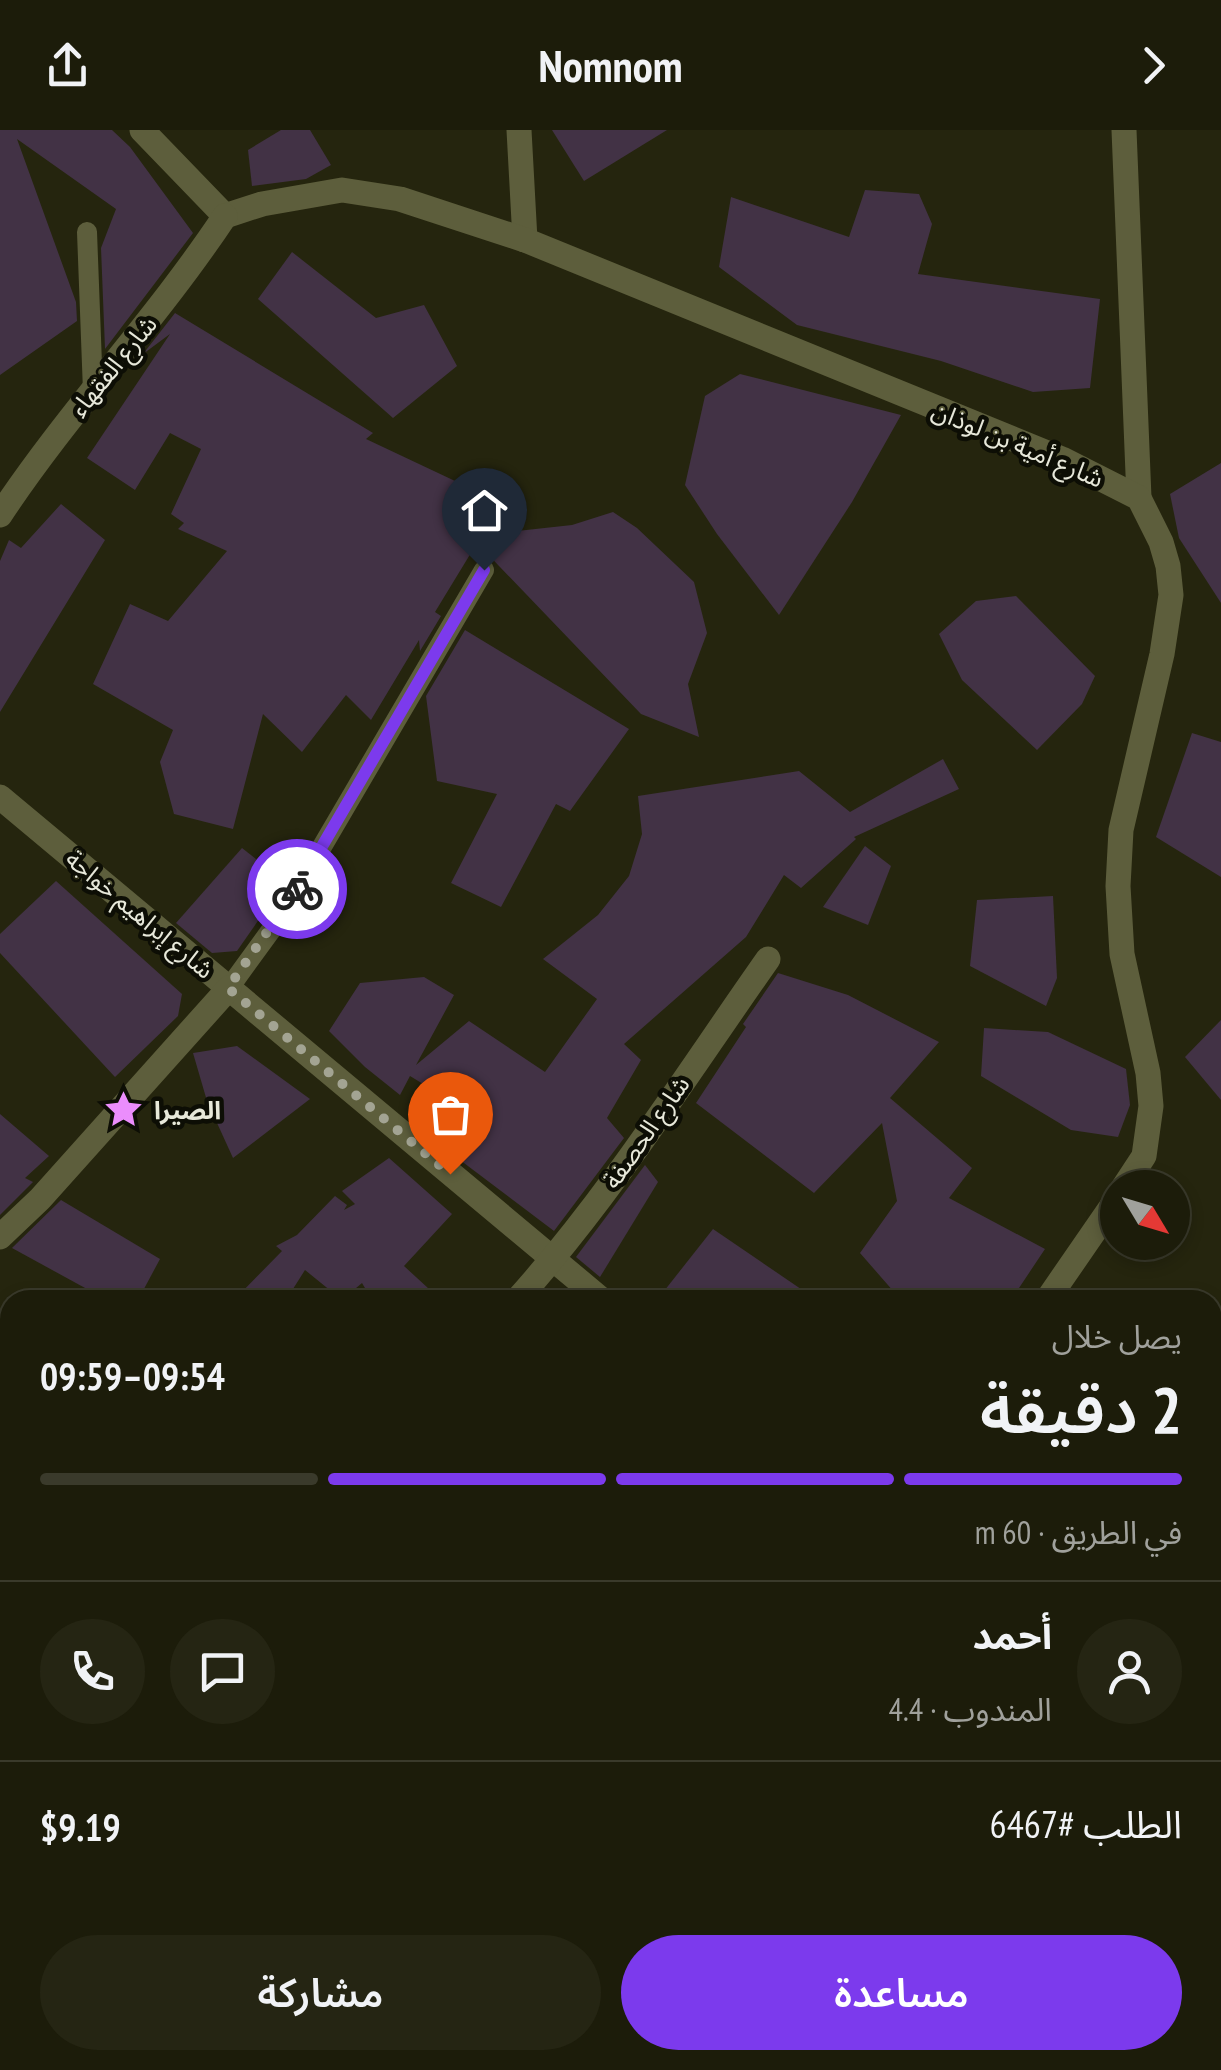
<!DOCTYPE html>
<html lang="ar">
<head>
<meta charset="utf-8">
<style>
  :root { --surface:#1c1c0a; --page:#252513; --text:#f1f3f6; --muted:#a0a19c; --line:#3a3a2b; --accent:#7c3aed }
  body { margin:0; font-family:"PT Sans Narrow","Noto Sans Arabic",sans-serif; background:var(--page); color:var(--text); direction:rtl; height:100vh; display:flex; flex-direction:column; font-size:38px; white-space:nowrap }
  * { box-sizing:border-box; margin:0 }
  p { font-size:32px; color:var(--muted) }
  .icon { flex:none; width:55px; height:55px; fill:none; stroke:currentColor; stroke-width:2; stroke-linecap:round; stroke-linejoin:round }
  .map { position:relative; flex:1; overflow:hidden; direction:ltr }
  .side { position:absolute; left:0px; top:1160px; width:1222px; height:780px; display:flex; flex-direction:column; background:var(--surface); border-radius:30px 30px 0 0; box-shadow:0 5px 15px #0003,0 0 0 2px var(--line); direction:rtl }
  .side>* { flex:none }
  .needle { width:65px; rotate:128deg }
  .buttons { position:absolute; left:1100px; top:1040px; display:grid; gap:20px }
  .buttons a { display:grid; place-items:center; width:90px; height:90px; border-radius:50%; background:var(--surface); box-shadow:0 5px 15px #0003,0 0 0 2px var(--line); font-size:50px }
  .pin { position:absolute; display:grid; place-items:center; width:85px; height:85px; color:#fff; margin:-102px -42px; border-radius:50% 50% 50% 0; rotate:-45deg; box-shadow:0 0 10px #0007 }
  .pin .icon { rotate:45deg }
  .courier { position:absolute; display:grid; place-items:center; width:100px; height:100px; margin:-50px; border:8px solid #7c3aed; border-radius:50%; background:#fff; color:#222; box-shadow:0 2px 12px #0007 }
  .summary em { font-style:normal; font-weight:600 }
  .summary div { display:flex; flex-direction:column-reverse }
  .summary { display:flex; align-items:center; justify-content:space-between; height:170px; padding:0 40px }
  h1 { font-size:65px; font-weight:600; line-height:75px }
  .bar { display:grid; grid-template-columns:repeat(4,1fr); gap:15px 10px; align-content:center; height:120px; padding:0 40px }
  .bar i { height:12px; border-radius:8px; background:var(--line) }
  .bar .current { background:var(--accent) }
  .bar p { grid-column:span 4 }
  .line { display:flex; align-items:center; gap:25px; padding:0 40px; border-top:2px solid var(--line) }
  .line div { flex:1 }
  .round { display:grid; place-items:center; flex:none; width:105px; height:105px; border-radius:52px; background:var(--page) }
  .primary-button { display:flex; gap:20px; margin-top:auto; padding:20px 40px }
  .primary-button a { flex:1; height:115px; border-radius:60px; background:var(--accent); color:#fff; font-size:40px; font-weight:600; line-height:115px; text-align:center }
  .primary-button a+a { background:var(--page); color:var(--text) }
  header { display:flex; justify-content:space-between; align-items:center; height:130px; padding:0 40px; background:var(--surface); font-size:45px; font-weight:600 }
  .map>svg:first-child { display:block }
  .building { fill:#423245 }
  .lines { fill:none; stroke-linecap:round; stroke-linejoin:round }
  .service { stroke:#5d5e3c; stroke-width:20 }
  .minor { stroke:#5d5e3c; stroke-width:25 }
  .secondary { stroke:#7d7f47; stroke-width:25 }
  .done { stroke:#a3a493; stroke-width:10; stroke-dasharray:0 18 }
  .route { stroke:#7c3aed; stroke-width:12 }
  .labels { text-anchor:middle; dominant-baseline:central; stroke-width:9; stroke-linejoin:round; paint-order:stroke }
  .street-label { font-size:25px; fill:#e7e8da; stroke:#0d0e05 }
  .poi-label { font-size:25px; font-weight:bold; fill:#e7e8da; stroke:#0d0e05; text-anchor:start }
</style>
</head>
<body>
<header><svg class="icon" aria-label="forward" viewBox="0 0 24 24"><path d="M9 5l7 7-7 7"/></svg>Nomnom<svg class="icon" aria-label="share" viewBox="0 0 24 24"><path d="M12 15V3M7 8l5-5 5 5M5 13v7h14v-7"/></svg></header>
<div class="map">
<svg width="1221" height="1940" viewBox="0 0 1221 1940">
  <rect width="100%" height="100%" fill="#25250e"/>
  <g class="building">
    <path d="M0,0H112L130,17L193,103L105,219L101,118L116,79L17,9L76,172L77,191L0,245Z"/>
    <path d="M281,0H310L331,35L306,49L252,56L248,20Z"/>
    <path d="M552,0H667L584,51Z"/>
    <path d="M865,60L919,64L932,94L918,144L1100,169L1090,258L1033,262L941,231L797,195L719,137L731,67L849,107Z"/>
    <path d="M292,122L376,188L424,175L457,236L393,288L258,169Z"/>
    <path d="M175,183L373,303L366,309L489,367L462,407L572,395L613,382L637,398L694,452L707,503L688,554L699,607L641,584L477,413L435,482L441,486L420,521L419,510L371,590L346,565L302,622L263,584L233,699L174,684L160,632L173,600L93,554L130,474L168,491L227,421L178,399L184,393L171,384L201,319L170,303L135,360L87,328L170,204L143,224Z"/>
    <path d="M740,244L901,285L852,372L779,485L717,404L685,355L705,266Z"/>
    <path d="M1221,333V473L1179,408L1170,364Z"/>
    <path d="M61,374L105,410L0,582V431L9,410L21,418Z"/>
    <path d="M1016,466L1095,546L1082,574L1037,620L962,550L939,504L976,471Z"/>
    <path d="M465,500L629,599L570,681L556,674L501,777L451,753L497,664L437,651L426,566Z"/>
    <path d="M1192,603L1221,612V747L1156,707Z"/>
    <path d="M943,629L959,659L854,707L856,709L801,758L784,745L746,807L624,914L641,930L607,988L624,1008L554,1101L456,1027L469,982L410,946L400,965L365,937L329,901L360,853L424,847L454,865L416,935L469,891L545,942L597,869L543,829L598,785L629,746L642,704L638,666L799,641L850,682Z"/>
    <path d="M865,716L891,736L868,795L823,777Z"/>
    <path d="M242,718L285,752L237,821L212,823L176,793Z"/>
    <path d="M56,751L182,864L178,886L115,947L0,823V804Z"/>
    <path d="M1053,766L1057,848L1046,876L970,836L977,770Z"/>
    <path d="M778,843L848,865L939,912L890,968L972,1038L949,1068L1045,1119L1011,1170H901L860,1123L897,1071L882,993L814,1063L696,973L746,897L743,894Z"/>
    <path d="M1221,890V970L1185,927Z"/>
    <path d="M984,898L1048,902L1126,939L1130,975L1118,1007L1071,1000L981,946Z"/>
    <path d="M237,916L310,969L233,1028L207,971L193,923Z"/>
    <path d="M0,984L49,1026L25,1048L33,1052L0,1085Z"/>
    <path d="M389,1028L452,1084L404,1136L441,1170H372L362,1153L342,1170L305,1140L286,1170H234L282,1121L276,1116L297,1105L335,1066L347,1075L344,1080L355,1074L342,1061Z"/>
    <path d="M645,1035L658,1052L600,1147L576,1127Z"/>
    <path d="M61,1070L160,1129L138,1170H107L12,1118Z"/>
    <path d="M713,1099L817,1170H657Z"/>
  </g>
  <g class="lines">
    <g class="service">
      <path d="M87,102L93,261"/>
      <path d="M229,858L282,785L484,440"/>
      <path d="M1212,1612L1221,1594"/>
    </g>
    <g class="minor">
      <path d="M142,0L225,86"/>
      <path d="M519,0L525,110"/>
      <path d="M1124,0L1139,368"/>
      <path d="M225,86L262,74L342,60L400,69L525,110L1062,329L1139,368L1161,412L1168,436L1171,465L1162,524L1121,700L1118,756L1122,824L1148,943L1151,976L1144,1026L1123,1058"/>
      <path d="M0,385C69,281 156,190 225,86"/>
      <path d="M0,667L602,1170"/>
      <path d="M0,1107L40,1069L229,858"/>
      <path d="M517,1170C611,1065 687,944 768,829"/>
      <path d="M1047,1170L1118,1067"/>
      <path d="M0,1701L10,1693"/>
      <path d="M1212,1731L1221,1736"/>
      <path d="M447,1940L456,1930"/>
      <path d="M1014,1940L1018,1930"/>
    </g>
    <g class="secondary">
      <path d="M0,1291L10,1301"/>
      <path d="M962,1930L979,1940"/>
    </g>
  </g>
  <g class="lines">
    <path class="done" d="M297,759L228,858L450,1044"/>
    <path class="route" d="M297,759L484,440"/>
  </g>
  <defs>
    <symbol id="sight-bare" viewBox="-9 -9 18 18"><path d="M0-6L1.8-2.2L6-1.7L2.9 1.2L3.7 5.4L0 3.3L-3.7 5.4L-2.9 1.2L-6-1.7L-1.8-2.2Z" fill="#eb8dfc" stroke="#0d0e05" stroke-width="2.5" paint-order="stroke"/></symbol>
  </defs>
  <g fill-rule="evenodd">
    <use href="#sight-bare" x="96" y="952" width="55" height="55"/>
  </g>
  <g class="labels">
    <g class="street-label">
      <text transform="translate(113 236) rotate(-51)">شارع الفقهاء</text>
      <text transform="translate(1018 314) rotate(23)">شارع أمية بن لوذان</text>
      <text transform="translate(140 784) rotate(40)">شارع إبراهيم خواجة</text>
      <text transform="translate(646 1002) rotate(-55)">شارع الحصفة</text>
    </g>
    <g class="poi-label">
      <text x="154" y="980">الصيرا</text>
    </g>
  </g>
</svg>
<div class="buttons">
<a><svg class="needle" viewBox="-14 -14 28 28"><path d="M0-13l5 13h-10z" fill="#e53935"/><path d="M0 13l5-13h-10z" fill="#a0a19c"/></svg></a>
</div>
<div class="pin" style="left:450px;top:1044px;background:#ea580c"><svg class="icon" aria-label="bag" viewBox="0 0 24 24"><path d="M5 8h14l-1 12H6zM9 8a3 3 0 0 1 6 0"/></svg></div>
<div class="pin" style="left:484px;top:440px;background:#1f2937"><svg class="icon" aria-label="home" viewBox="0 0 24 24"><path d="M3 11l9-7 9 7M6 9v11h12V9"/></svg></div>
<div class="courier" style="left:297px;top:759px"><svg class="icon" aria-label="bike" viewBox="0 0 24 24"><circle cx="6" cy="16" r="4"/><circle cx="18" cy="16" r="4"/><path d="M6 16l4-8h5l3 8M10 8l3 8H6M13 5h3"/></svg></div>
<section class="side">
<div class="summary"><div><h1>2 دقيقة</h1><p>يصل خلال</p></div><em>09:54–09:59</em></div>
<div class="bar"><i class="current"></i><i class="current"></i><i class="current"></i><i></i><p>في الطريق · 60 m</p></div>
<div class="line" style="height:180px"><a class="round"><svg class="icon" aria-label="person" viewBox="0 0 24 24"><circle cx="12" cy="8" r="4"/><path d="M4 21q1-7 8-7t8 7"/></svg></a><div><b>أحمد</b><p>المندوب · 4.4</p></div><a class="round"><svg class="icon" aria-label="chat" viewBox="0 0 24 24"><path d="M4 5h16v11H9l-5 4z"/></svg></a><a class="round"><svg class="icon" aria-label="phone" viewBox="0 0 24 24"><path d="M5 4h4l2 5-3 2q2 4 5 5l2-3 5 2v4C11 20 4 13 5 4z"/></svg></a></div>
<div class="line" style="height:130px"><div>الطلب #6467</div><b>$9.19</b></div>
<div class="primary-button"><a>مساعدة</a><a>مشاركة</a></div>
</section>
</div>
</body>
</html>
